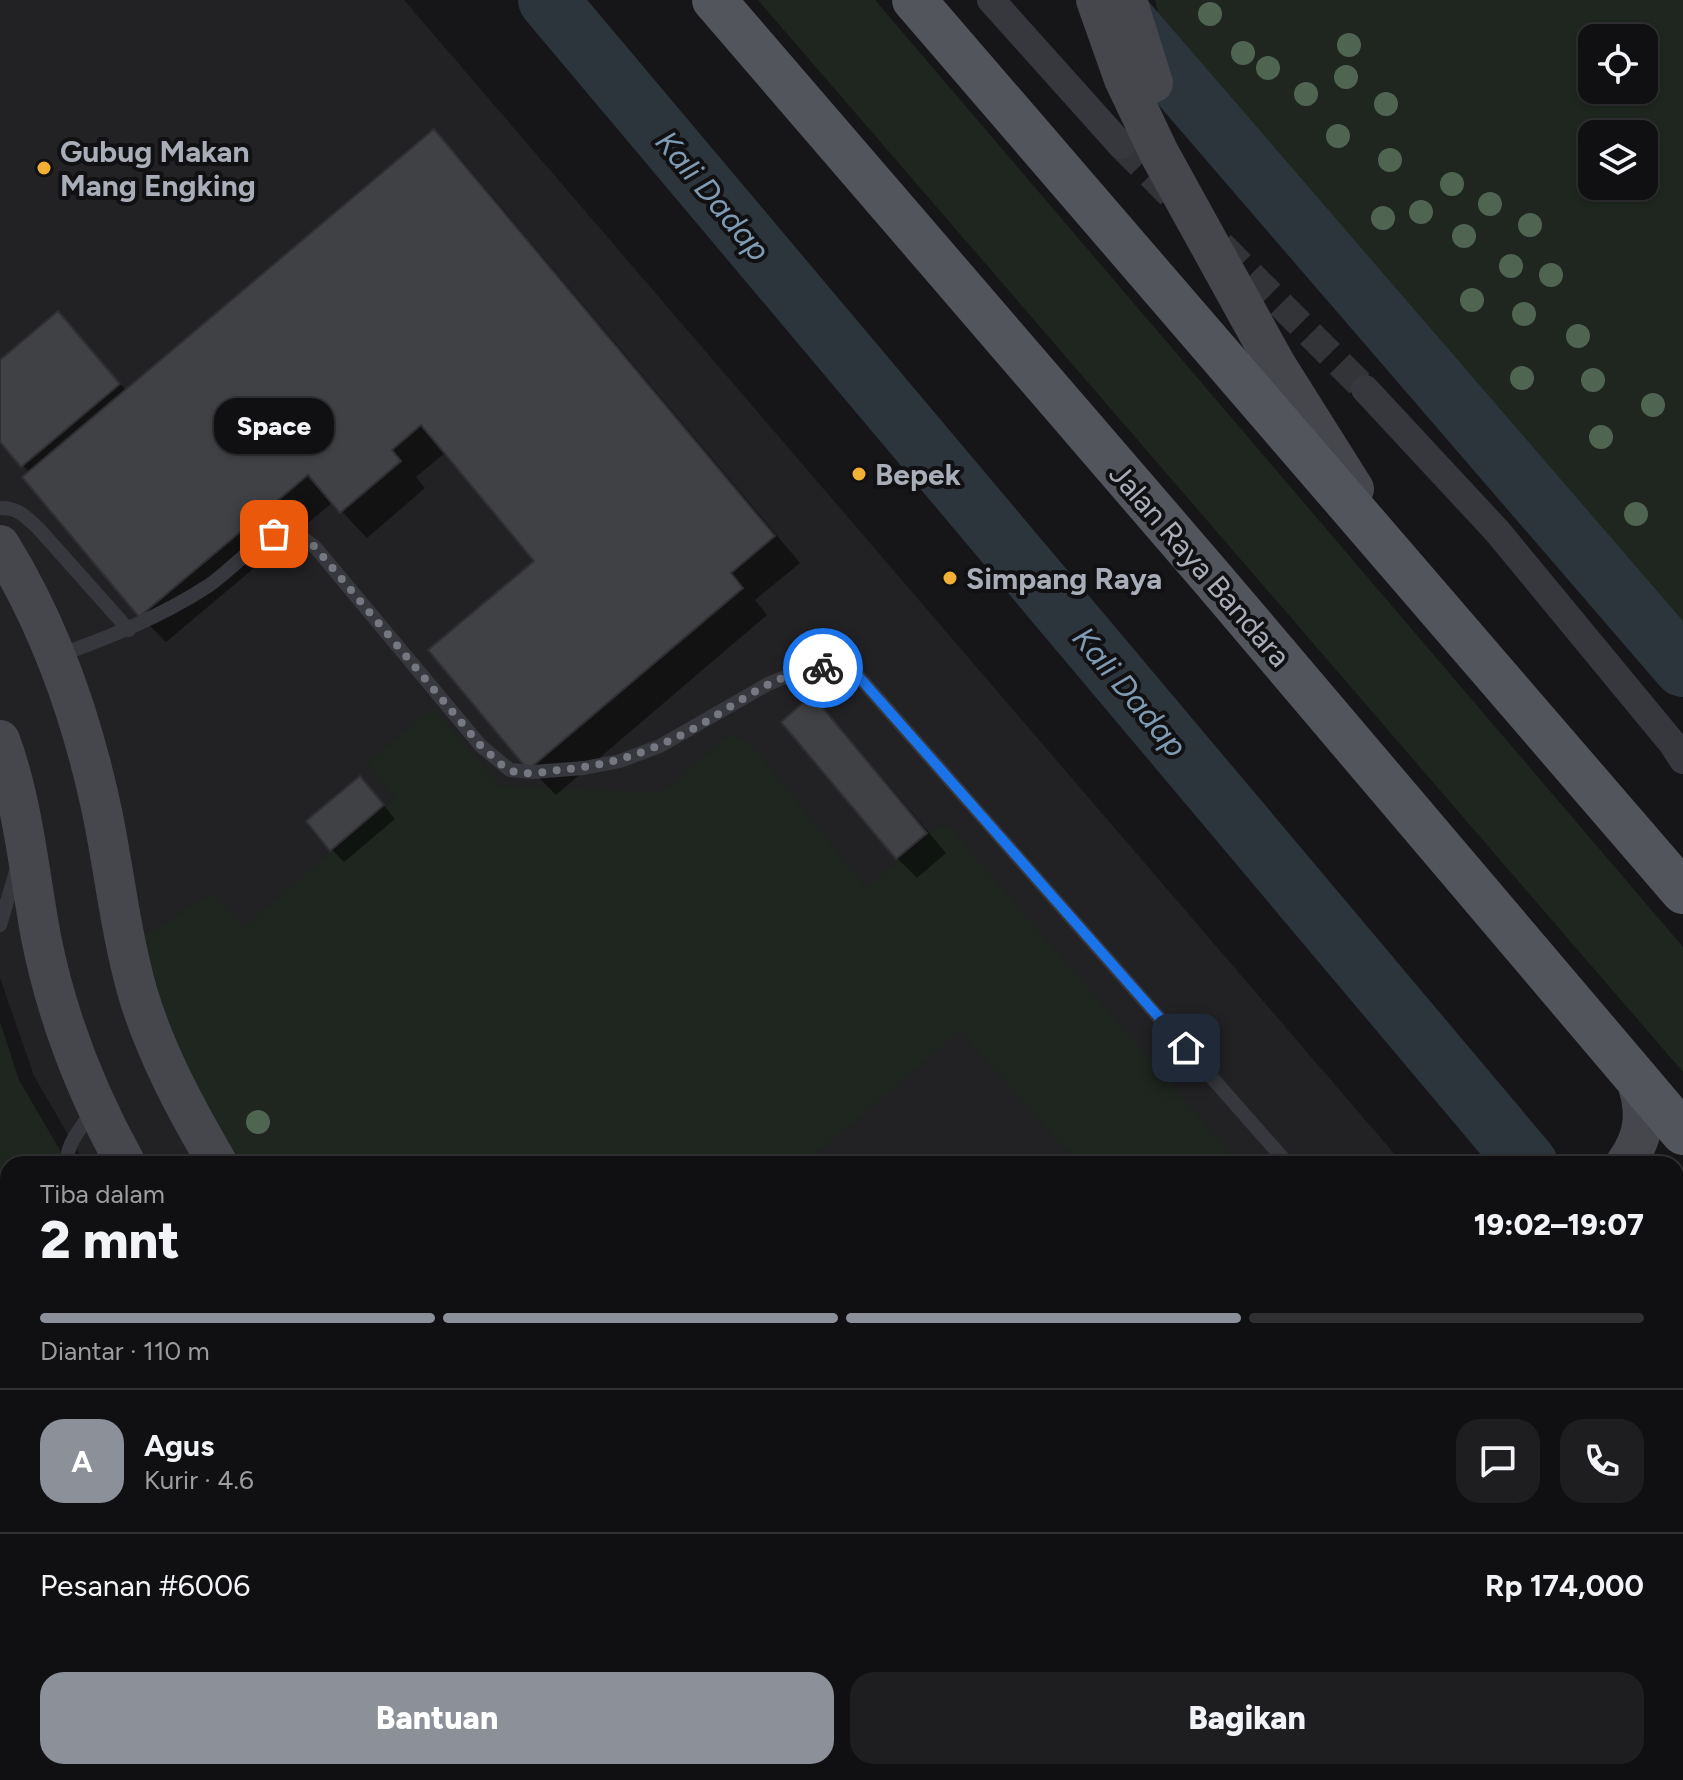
<!DOCTYPE html>
<html lang="id">
<head>
<meta charset="utf-8">
<style>
  :root { --surface:#101012; --page:#1e1e20; --text:#f1f3f6; --muted:#9c9d9f; --line:#303032; --accent:#8c9099 }
  body { margin:0; font-family:Figtree,sans-serif; background:var(--page); color:var(--text); height:100vh; display:flex; flex-direction:column; font-size:30px; white-space:nowrap }
  * { box-sizing:border-box; margin:0 }
  p { font-size:26px; color:var(--muted) }
  .icon { flex:none; width:44px; height:44px; fill:none; stroke:currentColor; stroke-width:2; stroke-linecap:round; stroke-linejoin:round }
  .map { position:relative; flex:1; overflow:hidden }
  .side { position:absolute; left:0px; top:1156px; width:1684px; height:624px; display:flex; flex-direction:column; background:var(--surface); border-radius:24px 24px 0 0; box-shadow:0 2px 6px #0004,0 0 0 2px var(--line) }
  .side>* { flex:none }
  .fabs { position:absolute; left:1578px; top:24px; display:grid; gap:16px }
  .fabs a { display:grid; place-items:center; width:80px; height:80px; border-radius:16px; background:var(--surface); box-shadow:0 2px 6px #0004,0 0 0 2px var(--line); font-size:40px }
  .pin { position:absolute; display:grid; place-items:center; width:68px; height:68px; color:#fff; margin:-34px; border-radius:16px; box-shadow:0 4px 12px #0006 }
  .courier { position:absolute; display:grid; place-items:center; width:80px; height:80px; margin:-40px; border:6px solid #1a73e8; border-radius:50%; background:#fff; color:#222; box-shadow:0 2px 10px #0007 }
  .bubble { position:absolute; height:56px; border-radius:24px; background:var(--surface); box-shadow:0 2px 6px #0004,0 0 0 2px var(--line); font-size:26px; font-weight:800; line-height:56px; text-align:center }
  .head em { font-style:normal; font-weight:800 }
  .head div { display:flex; flex-direction:column-reverse }
  .head { display:flex; align-items:center; justify-content:space-between; height:136px; padding:0 40px }
  h1 { font-size:52px; font-weight:800; line-height:60px }
  .bar { display:grid; grid-template-columns:repeat(4,1fr); gap:12px 8px; align-content:center; height:96px; padding:0 40px }
  .bar i { height:10px; border-radius:6px; background:var(--line) }
  .bar .selected { background:var(--accent) }
  .bar p { grid-column:span 4 }
  .line { display:flex; align-items:center; gap:20px; padding:0 40px; border-top:2px solid var(--line) }
  .line div { flex:1 }
  .round { display:grid; place-items:center; flex:none; width:84px; height:84px; border-radius:24px; background:var(--page) }
  .primary-button { display:flex; gap:16px; margin-top:auto; padding:16px 40px }
  .primary-button a { flex:1; height:92px; border-radius:24px; background:var(--accent); color:#fff; font-size:32px; font-weight:800; line-height:92px; text-align:center }
  .primary-button a+a { background:var(--page); color:var(--text) }
  .map>svg:first-child { display:block }
  .built { fill:#222225 }
  .green { fill:#1e261f; fill-rule:evenodd }
  .water { fill:#2c353c }
  .shadow { fill:#0007 }
  .lines { fill:none; stroke-linecap:round; stroke-linejoin:round }
  .river { stroke:#2c353c; stroke-width:60 }
  .building { fill:#404145; stroke:#303034; stroke-width:2 }
  .street-tunnel { stroke:#333438; stroke-width:28; stroke-dasharray:28 14; stroke-linecap:butt }
  .lane { stroke:#37383d; stroke-width:14 }
  .street { stroke:#37383d; stroke-width:28 }
  .secondary { stroke:#45474d; stroke-width:40 }
  .primary { stroke:#53555c; stroke-width:44 }
  .tree { fill:#506452 }
  .done { stroke:#757880; stroke-width:8; stroke-dasharray:0 14.4 }
  .route { stroke:#1a73e8; stroke-width:10 }
  .poi-dot { fill:#f2b134; stroke:#111113; stroke-width:3 }
  .labels { text-anchor:middle; dominant-baseline:central; stroke-width:8; stroke-linejoin:round; paint-order:stroke }
  .poi-label { font-size:30px; font-weight:bold; fill:#a8adb8; stroke:#111113; text-anchor:start }
  .street-label { font-size:30px; fill:#a8adb8; stroke:#111113 }
  .water-label { font-size:32px; font-style:italic; fill:#7f9bb3; stroke:#111113 }
</style>
</head>
<body>
<div class="map">
<svg width="1683" height="1780" viewBox="0 0 1683 1780">
  <rect width="100%" height="100%" fill="#161618"/>
  <g class="built">
    <path d="M0,0H404L1403,1164H85L34,1076L0,978Z"/>
    <path d="M1676,1482L1683,1490V1780H1097L1093,1772H1676Z"/>
  </g>
  <g class="green">
    <path d="M758,0H875L1683,947V1072Z"/>
    <path d="M1155,0H1683V633L1161,27ZM1644,38V90H1592V38ZM1644,134V186H1592V134Z"/>
    <path d="M433,708L500,786L662,793L728,735L740,738L754,748L866,888L942,824L949,827L1240,1164H1079L960,1031L805,1164H237L182,1068L141,938L213,893L244,927L395,798L367,763Z"/>
    <path d="M0,1022L19,1080L68,1164H8V1772H1089L1092,1780H0Z"/>
  </g>
  <path class="water" d="M829,1772H1048L1051,1780H791Z"/>
  <g class="shadow">
    <path d="M434,131L460,158L800,563L755,600L767,615L556,795L530,769L537,561L446,452L416,477L425,488L367,538L333,502L166,642L140,616L30,473L0,439V360L58,313L127,391Z"/>
    <path d="M812,698L832,718L946,853L917,878L897,858Z"/>
    <path d="M372,791L395,819L344,862L331,849Z"/>
    <path d="M1676,1639L1683,1648V1780H1629L1623,1772H1676Z"/>
    <path d="M1268,1772H1297L1285,1780H1276Z"/>
  </g>
  <g class="lines">
    <g class="river">
      <path d="M548,0L1528,1164"/>
      <path d="M1118,12L1683,667"/>
      <path d="M1676,1340L1683,1349"/>
    </g>
  </g>
  <g class="building">
    <path d="M434,129L775,536L731,573L743,588L528,770L428,650L534,561L421,425L392,450L401,461L340,513L308,475L139,617L22,477Z"/>
    <path d="M58,311L120,384L21,467L0,442V360Z"/>
    <path d="M812,695L927,833L896,859L781,722Z"/>
    <path d="M360,776L384,805L330,851L306,821Z"/>
    <path d="M1676,1641L1683,1650V1763L1676,1769Z"/>
    <path d="M1621,1772H1672L1663,1780H1627Z"/>
  </g>
  <g class="lines">
    <g class="street-tunnel">
      <path d="M1121,145L1172,196"/>
      <path d="M1221,245L1365,389"/>
    </g>
    <g class="lane">
      <path d="M0,508C17,507 26,517 38,528L129,630"/>
      <path d="M57,656C110,637 160,617 208,586C227,574 257,540 277,534C292,529 303,538 315,547L481,746L510,770L533,772L584,768L620,761L660,746L768,684L805,669L833,668L859,677L1288,1164"/>
      <path d="M0,925L17,868"/>
      <path d="M67,1164C66,1142 82,1129 92,1110"/>
      <path d="M0,1404L8,1402"/>
      <path d="M0,1506L8,1512"/>
    </g>
    <g class="street">
      <path d="M991,0L1121,145"/>
      <path d="M1365,389L1497,531L1672,743L1683,760"/>
    </g>
    <g class="secondary">
      <path d="M1096,0L1124,79L1159,153L1276,365L1354,489"/>
      <path d="M1127,0L1153,83"/>
      <path d="M0,545C52,629 83,720 103,816C115,877 121,934 138,994C156,1054 187,1111 218,1164"/>
      <path d="M0,740C23,802 29,872 41,937C57,1018 86,1092 126,1164"/>
      <path d="M1625,1164C1647,1134 1647,1108 1634,1074"/>
      <path d="M1676,1205L1683,1202"/>
      <path d="M1102,1772L1105,1780"/>
      <path d="M1167,1772L1171,1780"/>
    </g>
    <g class="primary">
      <path d="M714,0L1211,577L1683,1133"/>
      <path d="M914,0L1683,892"/>
    </g>
  </g>
  <g class="tree">
    <circle cx="1210" cy="14" r="12"/>
    <circle cx="1349" cy="45" r="12"/>
    <circle cx="1243" cy="53" r="12"/>
    <circle cx="1268" cy="68" r="12"/>
    <circle cx="1346" cy="77" r="12"/>
    <circle cx="1306" cy="94" r="12"/>
    <circle cx="1386" cy="104" r="12"/>
    <circle cx="1338" cy="136" r="12"/>
    <circle cx="1390" cy="160" r="12"/>
    <circle cx="1452" cy="184" r="12"/>
    <circle cx="1490" cy="204" r="12"/>
    <circle cx="1421" cy="212" r="12"/>
    <circle cx="1383" cy="218" r="12"/>
    <circle cx="1530" cy="225" r="12"/>
    <circle cx="1464" cy="236" r="12"/>
    <circle cx="1511" cy="266" r="12"/>
    <circle cx="1551" cy="275" r="12"/>
    <circle cx="1472" cy="300" r="12"/>
    <circle cx="1524" cy="314" r="12"/>
    <circle cx="1578" cy="336" r="12"/>
    <circle cx="1522" cy="378" r="12"/>
    <circle cx="1593" cy="380" r="12"/>
    <circle cx="1653" cy="405" r="12"/>
    <circle cx="1601" cy="437" r="12"/>
    <circle cx="1636" cy="514" r="12"/>
    <circle cx="258" cy="1122" r="12"/>
  </g>
  <g class="lines">
    <path class="done" d="M274,534C292,531 301,536 315,547L481,746C490,753 500,765 509,770C523,776 544,772 558,770C611,766 656,750 702,724C740,702 778,671 823,668"/>
    <path class="route" d="M823,668H833L859,677L1186,1048"/>
  </g>
  <g class="poi-dot">
    <circle cx="44" cy="168" r="8"/>
    <circle cx="859" cy="474" r="8"/>
    <circle cx="950" cy="578" r="8"/>
  </g>
  <g class="labels">
    <g class="poi-label">
      <text x="60" y="151">Gubug Makan<tspan x="60" dy="34">Mang Engking</tspan></text>
      <text x="875" y="474">Bepek</text>
      <text x="966" y="578">Simpang Raya</text>
    </g>
    <g class="street-label">
      <text transform="translate(1200 565) rotate(49)">Jalan Raya Bandara</text>
    </g>
    <g class="water-label">
      <text transform="translate(713 196) rotate(50)">Kali Dadap</text>
      <text transform="translate(1130 692) rotate(50)">Kali Dadap</text>
    </g>
  </g>
</svg>
<div class="fabs">
<a><svg class="icon" aria-label="locate" viewBox="0 0 24 24"><circle cx="12" cy="12" r="6"/><path d="M12 2v4M12 18v4M2 12h4M18 12h4"/></svg></a>
<a><svg class="icon" aria-label="layers" viewBox="0 0 24 24"><path d="M12 4l9 5-9 5-9-5zM3 14l9 5 9-5"/></svg></a>
</div>
<div class="pin" style="left:274px;top:534px;background:#ea580c"><svg class="icon" aria-label="bag" viewBox="0 0 24 24"><path d="M5 8h14l-1 12H6zM9 8a3 3 0 0 1 6 0"/></svg></div>
<div class="pin" style="left:1186px;top:1048px;background:#1f2937"><svg class="icon" aria-label="home" viewBox="0 0 24 24"><path d="M3 11l9-7 9 7M6 9v11h12V9"/></svg></div>
<div class="courier" style="left:823px;top:668px"><svg class="icon" aria-label="bike" viewBox="0 0 24 24"><circle cx="6" cy="16" r="4"/><circle cx="18" cy="16" r="4"/><path d="M6 16l4-8h5l3 8M10 8l3 8H6M13 5h3"/></svg></div>
<div class="bubble" style="left:214px;top:398px;width:120px">Space</div>
<section class="side">
<div class="head"><div><h1>2 mnt</h1><p>Tiba dalam</p></div><em>19:02–19:07</em></div>
<div class="bar"><i class="selected"></i><i class="selected"></i><i class="selected"></i><i></i><p>Diantar · 110 m</p></div>
<div class="line" style="height:144px"><b class="round" style="background:var(--accent);color:#fff">A</b><div><b>Agus</b><p>Kurir · 4.6</p></div><a class="round"><svg class="icon" aria-label="chat" viewBox="0 0 24 24"><path d="M4 5h16v11H9l-5 4z"/></svg></a><a class="round"><svg class="icon" aria-label="phone" viewBox="0 0 24 24"><path d="M5 4h4l2 5-3 2q2 4 5 5l2-3 5 2v4C11 20 4 13 5 4z"/></svg></a></div>
<div class="line" style="height:104px"><div>Pesanan #6006</div><b>Rp 174,000</b></div>
<div class="primary-button"><a>Bantuan</a><a>Bagikan</a></div>
</section>
</div>
</body>
</html>
